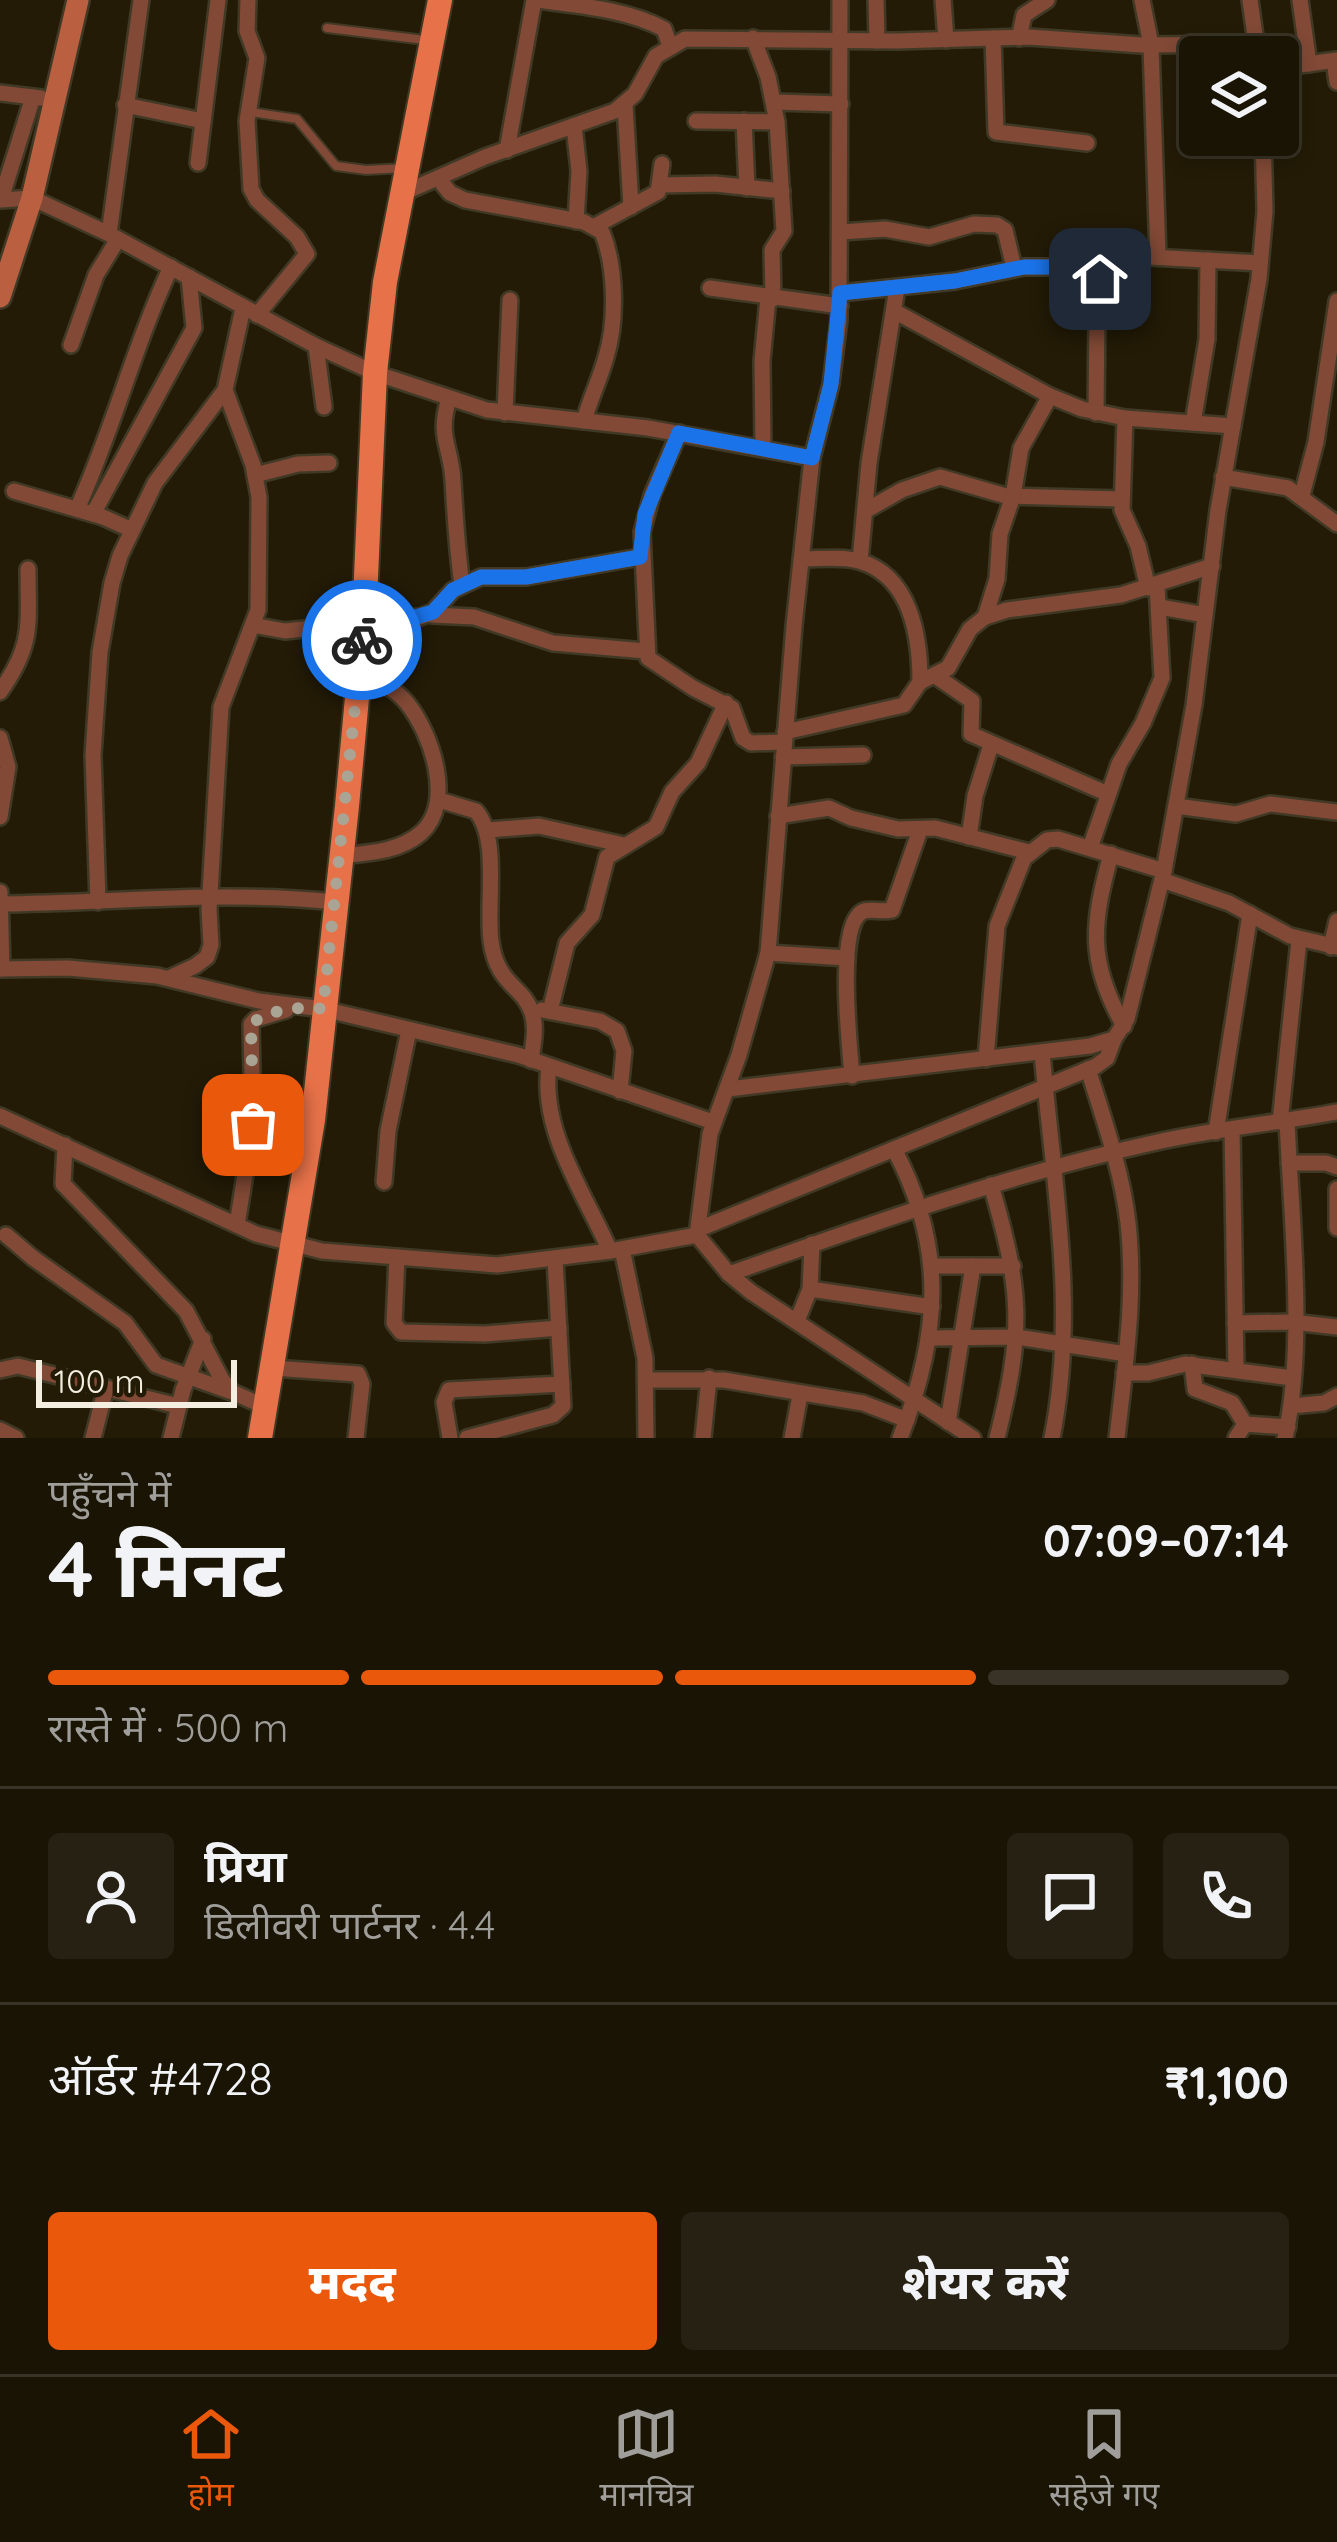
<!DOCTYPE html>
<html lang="hi">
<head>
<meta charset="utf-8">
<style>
  :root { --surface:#1a1404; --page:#272113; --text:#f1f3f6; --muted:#9f9e9a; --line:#383326; --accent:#ea580c }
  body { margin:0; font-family:Quicksand,"Noto Sans Devanagari",sans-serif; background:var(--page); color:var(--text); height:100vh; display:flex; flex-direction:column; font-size:45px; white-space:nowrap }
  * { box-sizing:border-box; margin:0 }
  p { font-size:39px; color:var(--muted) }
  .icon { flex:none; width:66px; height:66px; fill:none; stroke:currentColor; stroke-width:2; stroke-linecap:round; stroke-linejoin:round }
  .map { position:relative; height:1438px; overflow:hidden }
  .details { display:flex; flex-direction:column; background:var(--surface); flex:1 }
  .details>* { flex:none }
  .tools { position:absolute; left:1179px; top:36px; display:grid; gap:24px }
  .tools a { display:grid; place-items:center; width:120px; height:120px; border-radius:12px; background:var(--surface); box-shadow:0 6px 18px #0003,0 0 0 3px var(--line); font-size:60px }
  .scale { position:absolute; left:36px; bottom:30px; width:201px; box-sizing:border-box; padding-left:12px; border:6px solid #f3eee0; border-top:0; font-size:33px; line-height:42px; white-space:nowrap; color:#f3eee0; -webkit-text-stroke:9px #231b06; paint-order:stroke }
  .pin { position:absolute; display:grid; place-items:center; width:102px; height:102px; color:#fff; margin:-51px; border-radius:24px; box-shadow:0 6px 18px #0006 }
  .courier { position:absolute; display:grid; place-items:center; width:120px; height:120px; margin:-60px; border:9px solid #1a73e8; border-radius:50%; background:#fff; color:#222; box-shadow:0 3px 15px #0007 }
  .headline em { font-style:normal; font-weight:800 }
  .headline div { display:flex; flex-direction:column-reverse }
  .headline { display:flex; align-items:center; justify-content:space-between; height:204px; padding:0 48px }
  h1 { font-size:78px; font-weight:800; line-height:90px }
  .bar { display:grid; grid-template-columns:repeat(4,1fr); gap:18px 12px; align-content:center; height:144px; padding:0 48px }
  .bar i { height:15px; border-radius:9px; background:var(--line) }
  .bar .on { background:var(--accent) }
  .bar p { grid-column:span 4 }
  .line { display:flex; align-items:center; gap:30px; padding:0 48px; border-top:3px solid var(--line) }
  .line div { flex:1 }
  .round { display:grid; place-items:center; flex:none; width:126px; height:126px; border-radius:12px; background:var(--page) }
  .action { display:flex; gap:24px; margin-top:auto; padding:24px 48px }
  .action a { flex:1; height:138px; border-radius:12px; background:var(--accent); color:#fff; font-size:48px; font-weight:800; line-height:138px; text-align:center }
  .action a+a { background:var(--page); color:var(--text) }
  .dock { display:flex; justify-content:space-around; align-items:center; height:168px; border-top:3px solid var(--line); background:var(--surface); font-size:33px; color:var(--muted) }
  .dock a { display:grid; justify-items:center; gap:6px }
  .dock .on { color:var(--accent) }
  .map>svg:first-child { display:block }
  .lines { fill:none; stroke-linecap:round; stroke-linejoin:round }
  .lane-casing { stroke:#403925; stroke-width:12 }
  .street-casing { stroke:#403925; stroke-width:20 }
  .secondary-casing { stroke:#403925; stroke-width:26 }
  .primary-casing { stroke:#403925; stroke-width:28 }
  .lane { stroke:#814936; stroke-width:8 }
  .street { stroke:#814936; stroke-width:15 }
  .secondary { stroke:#ba6041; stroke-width:21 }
  .primary { stroke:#e77249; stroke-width:24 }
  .done { stroke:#aaa494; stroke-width:12; stroke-dasharray:0 21.6 }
  .route { stroke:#1a73e8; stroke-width:15 }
</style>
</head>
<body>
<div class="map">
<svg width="1337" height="1438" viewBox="0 0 1337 1438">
  <rect width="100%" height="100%" fill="#231b06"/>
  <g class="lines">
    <defs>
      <g id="lane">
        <path d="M327,28L425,40"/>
        <path d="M251,112L297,119L336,166L366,170L405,168"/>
      </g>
      <g id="street">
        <path d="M248,0L247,31L257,58L247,121L251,189L257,200L297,237L307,254L257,315"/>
        <path d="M538,0C580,6 626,9 664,29L670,46"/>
        <path d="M876,0L877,41"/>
        <path d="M943,0L946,40"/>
        <path d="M1142,0L1151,45L1158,257"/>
        <path d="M1250,0L1258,57"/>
        <path d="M1300,0L1309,64"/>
        <path d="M753,38L768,77L777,122L784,231L772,250L773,299"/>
        <path d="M993,38L996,132L1087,143"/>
        <path d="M1019,38L1024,15L1047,0"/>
        <path d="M1334,61L1337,82"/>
        <path d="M1278,68L1337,60"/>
        <path d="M0,93L41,98"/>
        <path d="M775,102L841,104"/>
        <path d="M125,105L203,121"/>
        <path d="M625,105L631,207"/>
        <path d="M696,121L777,122"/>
        <path d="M744,121L747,188"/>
        <path d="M574,126L579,171L576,221"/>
        <path d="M507,150L534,0"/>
        <path d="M198,163L218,0"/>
        <path d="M438,178L450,193L465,200L584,222L602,232C616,266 617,322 606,357C600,379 590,399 584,421"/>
        <path d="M661,185L715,184L782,191"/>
        <path d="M401,194L485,157L615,111L635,94L656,56L685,39L897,41L1029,37L1142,45L1256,44"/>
        <path d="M1,199L33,97"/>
        <path d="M0,200L32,198L109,234L316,346L375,373L487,410L648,428L812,458"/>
        <path d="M595,226L658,192L662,164"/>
        <path d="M841,232L885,229L929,237L974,224L997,225L1005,230L1014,268"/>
        <path d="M109,234L141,0"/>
        <path d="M1094,280L1097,314L1096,413"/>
        <path d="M710,288L840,306"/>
        <path d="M840,293L955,281L1024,267H1056L1083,279H1100L1114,260L1132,256L1260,263"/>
        <path d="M894,311L1050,396L1082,409L1125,418L1233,426"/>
        <path d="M71,345L96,275L118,239"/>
        <path d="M316,346L324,407"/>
        <path d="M449,398C437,439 451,444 453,481C455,516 457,550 462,585"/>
        <path d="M505,413L510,300"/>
        <path d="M1125,418L1122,510L1138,546L1148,588"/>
        <path d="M1193,423L1207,339L1208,260"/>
        <path d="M679,433L652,495L642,532L648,658L693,688L732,708L743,738L751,743L784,742"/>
        <path d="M763,447L762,361L768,298"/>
        <path d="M255,475L298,464L329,463"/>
        <path d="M1223,477L1288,488L1337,524"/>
        <path d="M14,491L103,517L132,530"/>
        <path d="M1302,495L1316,442L1337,301"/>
        <path d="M77,509C113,430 134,346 171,267"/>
        <path d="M865,511L902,490L940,477L1006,496L1121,499"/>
        <path d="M93,514L194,328L189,277"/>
        <path d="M801,559C820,559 841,556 859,561C911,576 920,637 920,682"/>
        <path d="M860,561L869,463L897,288"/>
        <path d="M1160,607L1205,615"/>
        <path d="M432,615L474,617L553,643L646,651"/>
        <path d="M985,617L997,579L1000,534L1013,496L1021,448L1050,396"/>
        <path d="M253,625L285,631L420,617L433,612L453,590L481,577H526L640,557"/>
        <path d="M937,677L972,701L971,734L1108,794"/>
        <path d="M0,692C34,644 28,625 28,569"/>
        <path d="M785,732L904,705L920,682L948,668L970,629L985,617L1007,610L1121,595L1212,566"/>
        <path d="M0,738L8,767L0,817"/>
        <path d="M783,757L863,755"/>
        <path d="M439,800L476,811C500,839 486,904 491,941C497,986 523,985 532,1013C537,1028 533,1045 531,1060"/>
        <path d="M1176,806L1236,814L1270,804L1337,812"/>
        <path d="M778,816L829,808L851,818L898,829L935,828L1029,852"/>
        <path d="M488,830L539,826L624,845"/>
        <path d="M969,837L975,796L991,745"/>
        <path d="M1090,848L1119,764L1143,723L1162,678L1157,586"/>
        <path d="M1111,854C1092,924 1087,961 1124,1026"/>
        <path d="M340,856C368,853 399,852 421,833C455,803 432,734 407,703C395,688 377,681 360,673"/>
        <path d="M1162,880L1229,903L1290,936L1337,947"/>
        <path d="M0,892L2,969"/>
        <path d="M98,902L93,755L100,652L112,583L120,556L155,483L225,390L243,308"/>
        <path d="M0,904C112,903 224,890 335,902"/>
        <path d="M1331,947L1337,921"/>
        <path d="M768,953L847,958"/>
        <path d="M0,969L68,968L157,976L259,1001L323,1009L518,1055L713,1122"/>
        <path d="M169,978L195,966L207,957L211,945L209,910L221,707L258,610L259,497L253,465L225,390"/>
        <path d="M542,1010L600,1021L617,1031L624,1051L620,1091"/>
        <path d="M550,1011L567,943L592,915L607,857L656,827L672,792L698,763L726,703"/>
        <path d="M1042,1052C1053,1182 1078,1308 1052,1438"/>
        <path d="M986,1059L997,926L1024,858L1047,840L1058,839L1164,871"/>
        <path d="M549,1067C540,1131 585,1194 610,1251"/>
        <path d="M1088,1069C1104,1120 1122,1171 1128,1223C1136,1296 1125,1366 1117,1438"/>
        <path d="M852,1076C850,1049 835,922 864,911C871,909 884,912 892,910L920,830"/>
        <path d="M728,1089L1090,1046L1114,1039L1127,1019L1164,871L1194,705L1218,510L1259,279L1265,211L1263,135"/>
        <path d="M0,1116L256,1234L322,1251L497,1265L610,1251L697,1235L710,1134L739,1055L768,953L794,626L812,458L831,384L839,320L840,0"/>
        <path d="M1280,1122L1299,940"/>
        <path d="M1232,1129L1236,1370"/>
        <path d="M1216,1132L1250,914"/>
        <path d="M65,1145L63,1184L186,1311L222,1380L232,1392L266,1407"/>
        <path d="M894,1149C947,1248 940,1336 900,1438"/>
        <path d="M1289,1163H1326L1337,1167"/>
        <path d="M384,1182L388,1131L409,1030"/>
        <path d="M991,1185C1022,1291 1024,1330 997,1438"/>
        <path d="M1337,1189V1228"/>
        <path d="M237,1225L253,1125L251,1024L256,1019L286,1010"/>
        <path d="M699,1229L1096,1066L1107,1058L1114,1039"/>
        <path d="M6,1235L33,1258L125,1323L156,1365L229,1391"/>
        <path d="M697,1235L729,1274L751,1292L973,1438"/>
        <path d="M622,1249L645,1358L646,1438"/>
        <path d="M397,1257L394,1323L401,1332L485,1334L559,1328"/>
        <path d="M932,1266H1013"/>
        <path d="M729,1274C870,1224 1010,1174 1157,1142C1216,1129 1277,1123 1337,1112"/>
        <path d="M810,1289L932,1307"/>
        <path d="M797,1321L810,1289L812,1244"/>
        <path d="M1235,1323L1293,1322L1337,1327"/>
        <path d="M931,1338L1017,1337L1126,1354"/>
        <path d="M1192,1364L1195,1389L1232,1403L1245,1424"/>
        <path d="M273,1368L358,1374L362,1384L356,1438"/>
        <path d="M0,1370L18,1366L178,1406"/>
        <path d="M1124,1373H1148L1185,1364L1292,1378"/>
        <path d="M647,1380H724L863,1403L907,1420"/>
        <path d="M1291,1406L1324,1403L1337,1396"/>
        <path d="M948,1422L973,1266"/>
        <path d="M0,1430L16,1438"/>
        <path d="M93,1438L106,1388"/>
        <path d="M171,1438L183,1390L203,1339"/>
        <path d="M450,1438L444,1402L449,1390L562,1384"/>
        <path d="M467,1438L553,1415L563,1406L555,1259"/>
        <path d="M703,1438L709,1378"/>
        <path d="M792,1438L800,1395"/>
        <path d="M1236,1438L1245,1424L1288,1427"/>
        <path d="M1285,1438C1306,1344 1291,1218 1287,1120"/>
      </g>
      <path id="secondary" d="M0,297L32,198L78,0"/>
      <path id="primary" d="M260,1438L313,1120L347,806L364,622L375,373L385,282L440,0"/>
    </defs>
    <use href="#lane" class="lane-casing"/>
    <use href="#street" class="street-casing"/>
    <use href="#secondary" class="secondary-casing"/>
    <use href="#primary" class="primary-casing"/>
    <use href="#lane" class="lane"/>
    <use href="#street" class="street"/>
    <use href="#secondary" class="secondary"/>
    <use href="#primary" class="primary"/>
  </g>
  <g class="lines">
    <path class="done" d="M253,1125L251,1024C271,1009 299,1006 323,1009L362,640"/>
    <path class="route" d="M362,640L364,622L405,620L433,612L453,590L481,577H526L640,557L645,514L679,433L812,458L831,384L840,293L955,281L1024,267H1056L1083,279H1100"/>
  </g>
</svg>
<div class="tools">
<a><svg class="icon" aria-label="layers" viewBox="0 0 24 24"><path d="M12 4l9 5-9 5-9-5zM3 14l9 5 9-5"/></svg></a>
</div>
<div class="scale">100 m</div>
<div class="pin" style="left:253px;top:1125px;background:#ea580c"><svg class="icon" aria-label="bag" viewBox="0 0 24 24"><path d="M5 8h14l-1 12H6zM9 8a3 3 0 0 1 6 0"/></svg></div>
<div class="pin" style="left:1100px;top:279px;background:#1f2937"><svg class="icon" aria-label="home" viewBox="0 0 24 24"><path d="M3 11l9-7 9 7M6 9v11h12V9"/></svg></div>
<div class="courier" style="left:362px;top:640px"><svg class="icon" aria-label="bike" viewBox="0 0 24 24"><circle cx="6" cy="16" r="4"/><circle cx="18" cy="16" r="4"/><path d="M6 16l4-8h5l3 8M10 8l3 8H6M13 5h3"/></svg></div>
</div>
<section class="details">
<div class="headline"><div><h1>4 मिनट</h1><p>पहुँचने में</p></div><em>07:09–07:14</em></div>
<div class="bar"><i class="on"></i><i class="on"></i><i class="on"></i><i></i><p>रास्ते में · 500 m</p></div>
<div class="line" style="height:216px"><a class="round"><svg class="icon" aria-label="person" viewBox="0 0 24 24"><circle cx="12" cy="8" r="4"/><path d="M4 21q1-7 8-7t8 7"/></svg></a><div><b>प्रिया</b><p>डिलीवरी पार्टनर · 4.4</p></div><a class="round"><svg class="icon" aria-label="chat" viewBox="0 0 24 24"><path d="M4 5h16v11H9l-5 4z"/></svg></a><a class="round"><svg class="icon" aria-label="phone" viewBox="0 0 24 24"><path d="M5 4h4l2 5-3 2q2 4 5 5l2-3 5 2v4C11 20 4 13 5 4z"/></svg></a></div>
<div class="line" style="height:156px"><div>ऑर्डर #4728</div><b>₹1,100</b></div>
<div class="action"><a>मदद</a><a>शेयर करें</a></div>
</section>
<nav class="dock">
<a class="on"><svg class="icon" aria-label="home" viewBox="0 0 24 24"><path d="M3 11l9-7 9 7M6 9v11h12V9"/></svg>होम</a>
<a><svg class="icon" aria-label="map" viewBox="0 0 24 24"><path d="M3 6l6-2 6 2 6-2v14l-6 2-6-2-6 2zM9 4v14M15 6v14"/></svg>मानचित्र</a>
<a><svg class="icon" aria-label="saved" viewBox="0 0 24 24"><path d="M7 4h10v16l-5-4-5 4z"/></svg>सहेजे गए</a>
</nav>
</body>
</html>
